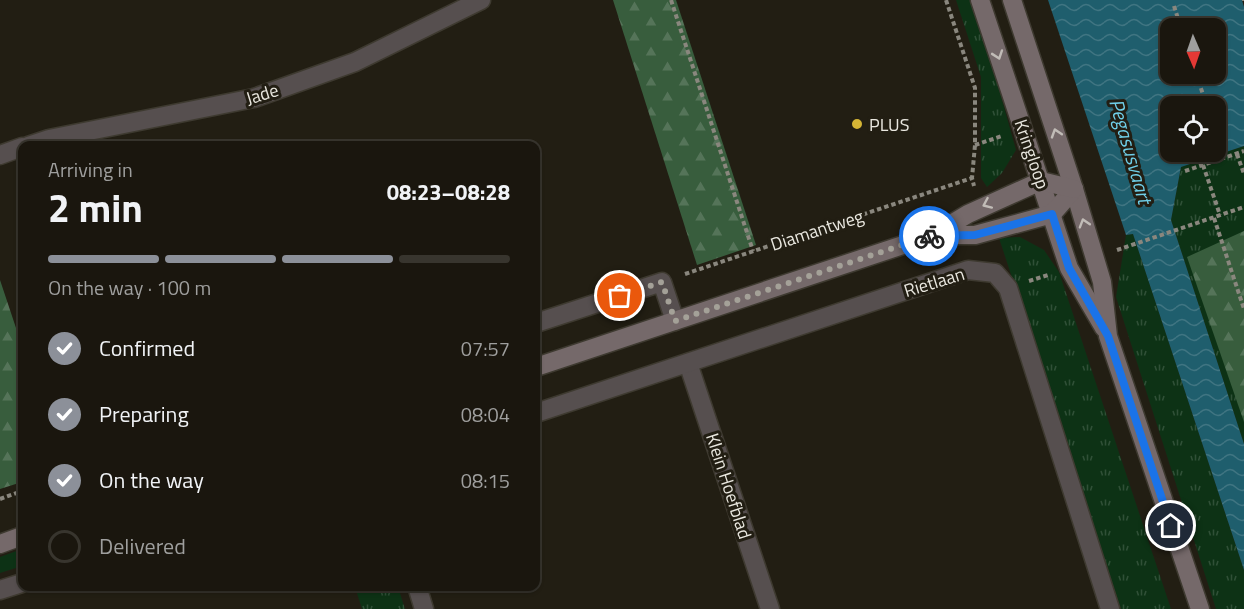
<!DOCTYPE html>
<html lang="en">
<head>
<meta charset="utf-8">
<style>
  :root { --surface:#1a160e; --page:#231f17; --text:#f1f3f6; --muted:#9f9f9e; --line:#38352e; --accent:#8c9099 }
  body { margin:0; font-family:"Titillium Web",sans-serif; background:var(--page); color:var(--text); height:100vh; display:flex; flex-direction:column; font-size:22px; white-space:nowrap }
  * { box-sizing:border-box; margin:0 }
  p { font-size:20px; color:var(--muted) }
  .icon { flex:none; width:33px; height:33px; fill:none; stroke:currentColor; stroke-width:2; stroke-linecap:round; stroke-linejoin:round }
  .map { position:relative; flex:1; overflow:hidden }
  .details { position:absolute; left:18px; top:141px; width:522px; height:450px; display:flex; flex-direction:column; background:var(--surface); border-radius:12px; box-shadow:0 2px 4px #0004,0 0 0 2px var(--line) }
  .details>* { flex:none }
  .needle { width:39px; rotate:178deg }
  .controls { position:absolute; left:1160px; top:18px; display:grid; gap:12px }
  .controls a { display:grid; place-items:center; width:66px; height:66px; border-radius:12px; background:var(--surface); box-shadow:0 2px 4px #0004,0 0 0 2px var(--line); font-size:30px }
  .pin { position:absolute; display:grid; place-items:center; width:51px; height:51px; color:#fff; margin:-26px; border:3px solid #fff; border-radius:50%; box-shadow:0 2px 6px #0007 }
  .courier { position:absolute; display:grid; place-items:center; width:60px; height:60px; margin:-30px; border:4px solid #1a73e8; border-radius:50%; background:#fff; color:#222; box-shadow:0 2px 8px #0007 }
  .headline em { font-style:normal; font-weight:700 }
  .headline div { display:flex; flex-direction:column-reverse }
  .headline { display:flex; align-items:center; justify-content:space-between; height:102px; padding:0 30px }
  h1 { font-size:39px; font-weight:700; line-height:45px }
  .bar { display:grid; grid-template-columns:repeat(4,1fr); gap:9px 6px; align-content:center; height:72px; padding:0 30px }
  .bar i { height:8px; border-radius:4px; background:var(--line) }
  .bar .active { background:var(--accent) }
  .bar p { grid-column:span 4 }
  ol { padding:0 30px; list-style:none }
  li { display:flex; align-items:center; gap:18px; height:66px }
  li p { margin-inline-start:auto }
  li .icon { padding:6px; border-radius:50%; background:var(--accent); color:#fff; stroke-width:4 }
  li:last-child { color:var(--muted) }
  li i { width:33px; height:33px; border:3px solid var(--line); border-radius:50% }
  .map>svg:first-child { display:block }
  .grass { fill:url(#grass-tufts) }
  .forest { fill:url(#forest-firs) }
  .water { fill:url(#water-waves); fill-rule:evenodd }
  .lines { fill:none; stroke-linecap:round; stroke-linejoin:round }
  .street-casing { stroke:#3e3a30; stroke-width:21 }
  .secondary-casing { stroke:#3e3a30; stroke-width:21 }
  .path { stroke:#8a877e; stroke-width:4; stroke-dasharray:4.5 3; stroke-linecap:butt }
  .street { stroke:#564f4f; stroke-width:18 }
  .secondary { stroke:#75696a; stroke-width:18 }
  .oneway { stroke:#c1bcb7 }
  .done { stroke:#a4a198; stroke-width:6; stroke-dasharray:0 10.8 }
  .route { stroke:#1a73e8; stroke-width:8 }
  .poi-dot { fill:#d5b535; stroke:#221e13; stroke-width:2 }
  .labels { text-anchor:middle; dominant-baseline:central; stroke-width:6; stroke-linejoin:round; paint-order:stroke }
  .street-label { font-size:18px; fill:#eae8e0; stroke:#221e13 }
  .poi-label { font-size:18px; fill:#eae8e0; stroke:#221e13; text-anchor:start }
  .water-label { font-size:20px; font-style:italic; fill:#6fcee7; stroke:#221e13 }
</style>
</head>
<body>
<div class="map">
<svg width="1244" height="609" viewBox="0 0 1244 609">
  <defs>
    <pattern id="grass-tufts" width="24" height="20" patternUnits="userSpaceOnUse" patternTransform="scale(1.5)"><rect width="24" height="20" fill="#0d3215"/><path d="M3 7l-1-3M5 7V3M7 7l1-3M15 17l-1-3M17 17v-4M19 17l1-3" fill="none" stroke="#305037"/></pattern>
    <pattern id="forest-firs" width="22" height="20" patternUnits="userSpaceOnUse" patternTransform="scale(1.5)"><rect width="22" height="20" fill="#385d3d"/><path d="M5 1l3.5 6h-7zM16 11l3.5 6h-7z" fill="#557459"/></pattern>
    <pattern id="water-waves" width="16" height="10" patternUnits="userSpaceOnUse" patternTransform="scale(1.5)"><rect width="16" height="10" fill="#1f5e6d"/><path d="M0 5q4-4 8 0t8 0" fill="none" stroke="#407582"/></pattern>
  </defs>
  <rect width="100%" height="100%" fill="#221e13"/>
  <g class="grass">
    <path d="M956,0H970L999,89L1016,150L1002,173L987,187L981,178V77Z"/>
    <path d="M1244,146V444L1171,220L1181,167Z"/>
    <path d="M1133,234L1244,570V609H1216L1116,297L1126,235Z"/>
    <path d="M1020,237L1044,250L1059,272L1171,609H1121L999,238Z"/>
    <path d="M22,549V566L0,573V557Z"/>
    <path d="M355,587H398L405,609H362Z"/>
  </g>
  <g class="forest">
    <path d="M613,0H676L756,245L697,265Z"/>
    <path d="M1244,231V422L1187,257Z"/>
    <path d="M0,280L22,346V482L0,489Z"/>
  </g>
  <path class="water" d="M1048,0H1242L1244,7V146L1181,167L1171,220L1244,444V570L1133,234L1126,235ZM1170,28H1215V74H1170ZM1170,106H1215V152H1170Z"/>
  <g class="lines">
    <defs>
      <g id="street">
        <path d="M28,146L49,139L254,98L355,62L481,0"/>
        <path d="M0,155L22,147"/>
        <path d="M536,323L662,282L675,321"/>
        <path d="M688,363L770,609"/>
        <path d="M536,413L968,270L995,273L1008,288L1110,609"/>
        <path d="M417,586L424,609"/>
        <path d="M0,590L22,583"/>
      </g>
      <g id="secondary">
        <path d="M980,0L1069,268L1104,328"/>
        <path d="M1012,0L1074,189L1102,282L1108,336L1200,609"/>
        <path d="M934,235H975L1052,214L1074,189"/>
        <path d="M536,367L933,235L968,214L1041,181L1074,189"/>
        <path d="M0,544L22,536"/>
      </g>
    </defs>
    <use href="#street" class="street-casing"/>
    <use href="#secondary" class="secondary-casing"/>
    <g class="path">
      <path d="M671,0L753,251"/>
      <path d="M946,0L975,88V145L972,178L974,186"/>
      <path d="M1244,0V1"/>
      <path d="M1174,6L1181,28"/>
      <path d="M1196,74L1207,106"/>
      <path d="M1215,130L1224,158"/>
      <path d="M975,145L1002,136"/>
      <path d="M1237,154L1244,174"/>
      <path d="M1203,165L1220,215"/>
      <path d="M1185,171L1244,151"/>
      <path d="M1214,218L1244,309"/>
      <path d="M1117,250L1244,207"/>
      <path d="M685,274L972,178"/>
      <path d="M1029,281L1048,275"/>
      <path d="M0,499L22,491"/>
    </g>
    <use href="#street" class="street"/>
    <use href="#secondary" class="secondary"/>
  </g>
  <defs><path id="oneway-chevron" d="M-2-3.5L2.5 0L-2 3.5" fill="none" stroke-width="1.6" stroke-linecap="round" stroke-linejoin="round" transform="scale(1.5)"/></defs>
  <g class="oneway">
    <use href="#oneway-chevron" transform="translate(998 55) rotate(71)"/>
    <use href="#oneway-chevron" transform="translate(1056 133) rotate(-108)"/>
    <use href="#oneway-chevron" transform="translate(987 204) rotate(156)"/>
    <use href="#oneway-chevron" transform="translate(1084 223) rotate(-107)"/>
  </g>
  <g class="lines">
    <path class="done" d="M620,296L662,282L675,321L929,236"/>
    <path class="route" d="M929,236L975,235L1052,214L1069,268L1108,336L1171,526"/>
  </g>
  <circle class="poi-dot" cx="857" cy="124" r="6"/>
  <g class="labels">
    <g class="street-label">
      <text transform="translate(262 94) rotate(-17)">Jade</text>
      <text transform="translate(1032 154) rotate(71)">Kringloop</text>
      <text transform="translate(817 230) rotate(-18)">Diamantweg</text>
      <text transform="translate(934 282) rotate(-17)">Rietlaan</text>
      <text transform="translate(729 486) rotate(72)">Klein Hoefblad</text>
    </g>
    <g class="poi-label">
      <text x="869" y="124">PLUS</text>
    </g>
    <g class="water-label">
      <text transform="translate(1131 151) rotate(74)">Pegasusvaart</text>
    </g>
  </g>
</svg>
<div class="controls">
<a><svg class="needle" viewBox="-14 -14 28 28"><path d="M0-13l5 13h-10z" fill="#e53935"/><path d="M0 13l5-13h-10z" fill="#9f9f9e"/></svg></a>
<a><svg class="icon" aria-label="locate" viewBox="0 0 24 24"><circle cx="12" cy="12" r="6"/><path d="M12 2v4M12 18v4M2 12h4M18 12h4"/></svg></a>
</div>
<div class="pin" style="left:620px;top:296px;background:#ea580c"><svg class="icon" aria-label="bag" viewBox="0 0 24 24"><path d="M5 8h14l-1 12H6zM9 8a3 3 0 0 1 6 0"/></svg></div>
<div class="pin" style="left:1171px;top:526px;background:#1f2937"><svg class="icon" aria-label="home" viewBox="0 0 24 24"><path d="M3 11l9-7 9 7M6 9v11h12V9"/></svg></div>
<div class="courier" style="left:929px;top:236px"><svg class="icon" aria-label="bike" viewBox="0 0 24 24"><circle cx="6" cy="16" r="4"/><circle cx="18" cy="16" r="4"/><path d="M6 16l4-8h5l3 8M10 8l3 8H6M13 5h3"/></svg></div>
<section class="details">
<div class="headline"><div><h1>2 min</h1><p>Arriving in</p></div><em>08:23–08:28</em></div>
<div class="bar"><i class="active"></i><i class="active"></i><i class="active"></i><i></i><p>On the way · 100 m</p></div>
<ol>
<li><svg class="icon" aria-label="check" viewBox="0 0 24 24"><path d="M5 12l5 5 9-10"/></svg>Confirmed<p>07:57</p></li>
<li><svg class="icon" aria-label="check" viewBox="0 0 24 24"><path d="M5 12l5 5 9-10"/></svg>Preparing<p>08:04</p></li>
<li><svg class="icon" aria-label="check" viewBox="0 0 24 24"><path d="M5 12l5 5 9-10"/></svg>On the way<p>08:15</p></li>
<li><i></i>Delivered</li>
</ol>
</section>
</div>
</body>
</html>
